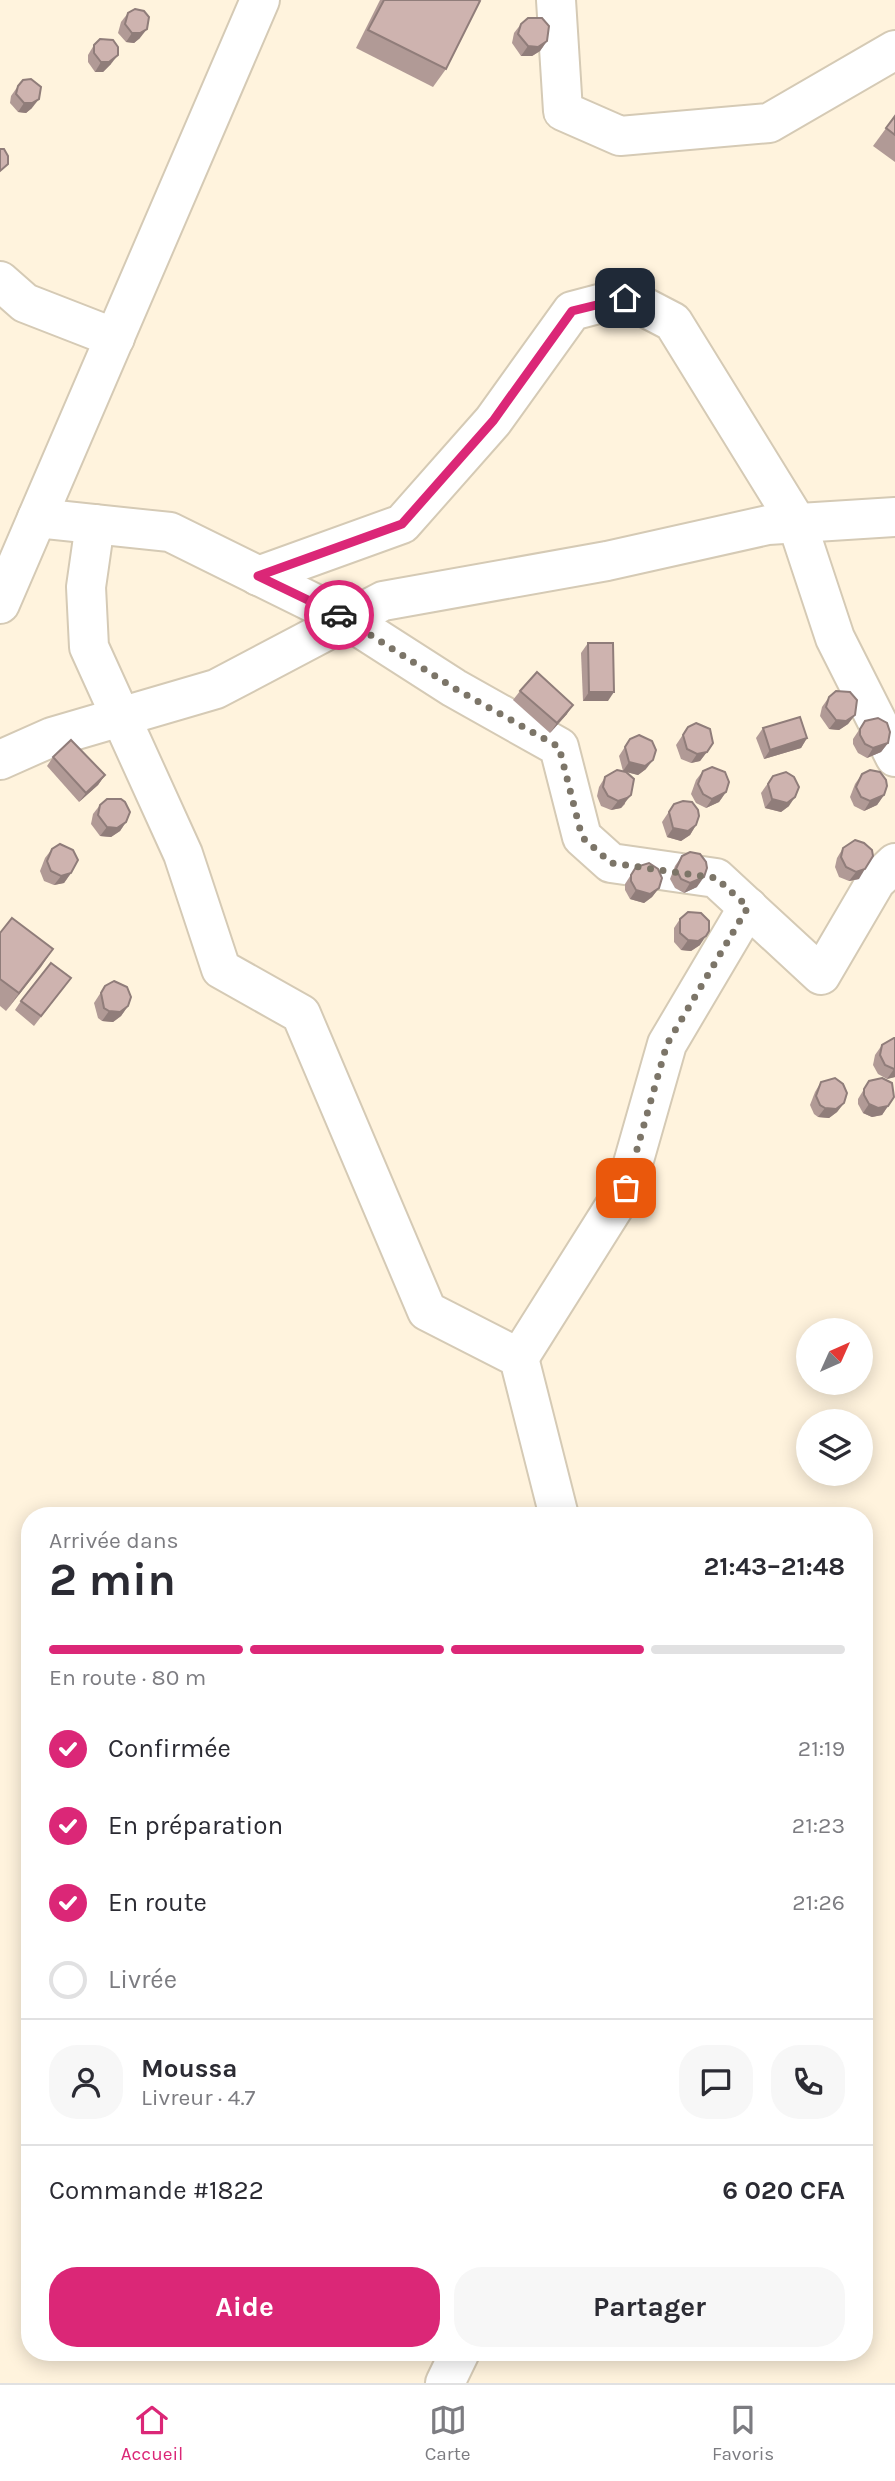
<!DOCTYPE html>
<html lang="fr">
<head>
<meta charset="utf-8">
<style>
  :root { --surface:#fff; --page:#f7f7f7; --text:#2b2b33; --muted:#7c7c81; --line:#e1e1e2; --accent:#db2777 }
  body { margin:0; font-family:Karla,sans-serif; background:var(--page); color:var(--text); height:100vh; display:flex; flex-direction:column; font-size:26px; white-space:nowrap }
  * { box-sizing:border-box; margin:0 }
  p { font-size:23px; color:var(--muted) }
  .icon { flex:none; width:38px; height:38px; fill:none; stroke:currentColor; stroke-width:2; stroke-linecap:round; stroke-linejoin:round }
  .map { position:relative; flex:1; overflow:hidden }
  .drawer { position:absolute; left:21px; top:1507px; width:852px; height:854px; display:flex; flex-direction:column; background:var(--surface); border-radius:28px; box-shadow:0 4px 18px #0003 }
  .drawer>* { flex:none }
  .needle { width:46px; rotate:45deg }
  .tools { position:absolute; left:796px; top:1318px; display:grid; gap:14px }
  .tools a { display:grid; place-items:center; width:77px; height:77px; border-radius:50%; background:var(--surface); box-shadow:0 4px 18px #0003; font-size:35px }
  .pin { position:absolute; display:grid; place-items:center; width:60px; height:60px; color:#fff; margin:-30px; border-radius:14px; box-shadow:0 4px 10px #0006 }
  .courier { position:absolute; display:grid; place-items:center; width:70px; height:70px; margin:-35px; border:5px solid #db2777; border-radius:50%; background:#fff; color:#222; box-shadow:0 2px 9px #0007 }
  .overview em { font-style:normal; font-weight:700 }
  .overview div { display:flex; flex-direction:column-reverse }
  .overview { display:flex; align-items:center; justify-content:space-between; height:119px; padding:0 28px }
  h1 { font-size:46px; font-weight:700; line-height:52px }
  .bar { display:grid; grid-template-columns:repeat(4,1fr); gap:10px 7px; align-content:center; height:84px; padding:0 28px }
  .bar i { height:9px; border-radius:5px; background:var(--line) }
  .bar .active { background:var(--accent) }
  .bar p { grid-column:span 4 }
  .line { display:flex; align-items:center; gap:18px; padding:0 28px; border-top:2px solid var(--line) }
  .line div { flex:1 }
  .round { display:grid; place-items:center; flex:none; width:74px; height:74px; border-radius:28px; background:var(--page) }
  ol { padding:0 28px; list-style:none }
  li { display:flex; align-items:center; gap:21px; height:77px }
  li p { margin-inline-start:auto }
  li .icon { padding:7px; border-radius:50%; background:var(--accent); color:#fff; stroke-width:4 }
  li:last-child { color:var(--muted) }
  li i { width:38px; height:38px; border:4px solid var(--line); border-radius:50% }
  .cta { display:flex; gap:14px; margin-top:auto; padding:14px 28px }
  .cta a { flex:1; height:80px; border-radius:28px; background:var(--accent); color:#fff; font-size:28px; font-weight:700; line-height:80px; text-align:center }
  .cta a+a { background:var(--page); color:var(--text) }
  .tab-bar { display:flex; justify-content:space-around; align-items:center; height:98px; border-top:2px solid var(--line); background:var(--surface); font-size:19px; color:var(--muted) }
  .tab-bar a { display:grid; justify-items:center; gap:4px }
  .tab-bar .active { color:var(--accent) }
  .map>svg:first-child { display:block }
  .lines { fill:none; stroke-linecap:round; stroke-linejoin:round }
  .street-casing { stroke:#d5cab5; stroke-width:42 }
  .secondary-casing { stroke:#d5cab5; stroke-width:42 }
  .street { stroke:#fff; stroke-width:38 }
  .secondary { stroke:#fff; stroke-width:38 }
  .wall { fill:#b19a96 }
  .shaded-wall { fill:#907d7a }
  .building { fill:#ceb3af; stroke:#907d7a; stroke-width:2 }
  .done { stroke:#7c7568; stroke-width:7; stroke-dasharray:0 12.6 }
  .route { stroke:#db2777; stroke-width:9 }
</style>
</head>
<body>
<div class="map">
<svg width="895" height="2383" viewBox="0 0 895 2383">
  <rect width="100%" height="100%" fill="#fff3dd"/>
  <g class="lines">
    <defs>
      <g id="street">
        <path d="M556,0L563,111L620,136L769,123L895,50"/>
        <path d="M0,281L25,303L115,338"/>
        <path d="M37,518L170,532L348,620L454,688L559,747L582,837L611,863L716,878L821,975L876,881L895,863"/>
        <path d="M95,524L86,587L89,647L183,854L221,969L301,1014L427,1311L519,1358L559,1516"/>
        <path d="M258,576L402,524L493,421L572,311L625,297L673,322L797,523L835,638L895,757"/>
        <path d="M0,760L52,737L216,689L383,601L607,561L768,525L895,517"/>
        <path d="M519,1358L626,1188L667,1044L748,907"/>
        <path d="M445,2383L460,2352"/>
      </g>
      <path id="secondary" d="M0,604L260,0"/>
    </defs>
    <use href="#street" class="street-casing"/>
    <use href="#secondary" class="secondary-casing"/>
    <use href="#street" class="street"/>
    <use href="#secondary" class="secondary"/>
  </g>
  <g class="wall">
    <path d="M380,0H478L446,69L433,87L356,48Z"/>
    <path d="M128,13L140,38L134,43L126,42L118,33L121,22Z"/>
    <path d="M521,24L547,41L540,51L532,56H521L512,43L514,33Z"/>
    <path d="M94,45L111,64L103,72H95L88,62V55Z"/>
    <path d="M18,86L32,108L26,113L18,112L10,103L11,96Z"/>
    <path d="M895,116V162L873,146Z"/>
    <path d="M588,643L608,701H583L581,653Z"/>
    <path d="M520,691L567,714L550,733L513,700Z"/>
    <path d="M829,697L855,715L848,724L839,730L829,729L820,716L822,707Z"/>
    <path d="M865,721L888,743L881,752L867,758L858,753L853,744V739Z"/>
    <path d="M688,727L713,743L700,761L691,763L681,759L676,745Z"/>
    <path d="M763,728L807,738L801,748L764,759L756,738Z"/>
    <path d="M630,739L646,769L638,775L626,772L625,804L621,808L611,810L601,806L597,796L599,787L605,777L623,771L619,756Z"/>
    <path d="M53,757L105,775L98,785L79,802L47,766Z"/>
    <path d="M703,771L726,792L719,802L706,808L696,803L691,794L696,780Z"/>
    <path d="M862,774L884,795L877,805L864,811L854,806L850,797L855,784Z"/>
    <path d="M773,776L789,806L781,812L765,808L761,793Z"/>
    <path d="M674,804L696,825L690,835L681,841L667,837L662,822Z"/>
    <path d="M100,805L126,822L120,831L111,837L100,836L91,824L93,814Z"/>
    <path d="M843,848L859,879L849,881L839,877L835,867L837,858Z"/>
    <path d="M52,849L71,873L64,883L54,885L44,881L40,871L45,858Z"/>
    <path d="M682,856L697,887L684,893L675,888L670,879L675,866Z"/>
    <path d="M636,867L659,888L652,897L644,903L630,899L625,890V884Z"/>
    <path d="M680,919L700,945L691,951L681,950L674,942V928Z"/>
    <path d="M0,933L53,949L6,1011L0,1006Z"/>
    <path d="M71,978L34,1026L15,1010L21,1001Z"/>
    <path d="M105,986L128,1006L121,1016L113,1022L102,1021L98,1018L94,1003Z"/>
    <path d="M895,1038V1077L887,1079L878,1074L873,1065L875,1055L882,1045Z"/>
    <path d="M869,1081L894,1097L882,1115L872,1117L863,1113L858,1104V1099Z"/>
    <path d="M821,1082L844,1103L837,1112L829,1118L818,1117L814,1114L810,1105L815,1092Z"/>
  </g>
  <g class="shaded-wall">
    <path d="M147,29L140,38L134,43L126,42L132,33Z"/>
    <path d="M547,41L540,51L532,56H521L528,46Z"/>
    <path d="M118,55L111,64L103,72H95L101,62Z"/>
    <path d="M39,99L32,108L26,113L18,112L24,103Z"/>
    <path d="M589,692H614L608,701H583Z"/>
    <path d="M573,705L567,714L550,733L557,723Z"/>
    <path d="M855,715L848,724L839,730L829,729L836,720Z"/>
    <path d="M807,738L801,748L764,759L770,750Z"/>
    <path d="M888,743L881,752L867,758L873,748Z"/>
    <path d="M707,752L700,761L691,763L697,754Z"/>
    <path d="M653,760L646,769L638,775L623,771L629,762Z"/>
    <path d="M105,775L98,785L79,802L86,793Z"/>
    <path d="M726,792L719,802L706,808L712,799Z"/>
    <path d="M631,795L621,808L611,810L618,801Z"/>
    <path d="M884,795L877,805L864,811L870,801Z"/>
    <path d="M795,797L789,806L781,812L765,808L772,799Z"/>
    <path d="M126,822L120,831L111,837L100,836L107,827Z"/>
    <path d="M696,825L690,835L681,841L667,837L673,828Z"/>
    <path d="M865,869L859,879L849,881L856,872Z"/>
    <path d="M71,873L64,883L54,885L61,876Z"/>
    <path d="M704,877L697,887L684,893L690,883Z"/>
    <path d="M659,888L652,897L644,903L630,899L636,890Z"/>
    <path d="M706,936L700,945L691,951L681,950L688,940Z"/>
    <path d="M53,949L41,967L6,1011L19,993Z"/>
    <path d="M128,1006L121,1016L113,1022L102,1021L109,1011Z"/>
    <path d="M894,1069H895V1077L887,1079Z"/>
    <path d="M844,1103L837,1112L829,1118L818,1117L825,1108Z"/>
    <path d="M869,1104L888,1106L882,1115L872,1117L863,1113Z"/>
  </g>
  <g class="building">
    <path d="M384,0H478L480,1L446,69L368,30Z"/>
    <path d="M135,9L144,11L149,17L147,29L140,33H132L125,24L128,13Z"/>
    <path d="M528,18H542L549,26L547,41L538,47L528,46L518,34L521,24Z"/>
    <path d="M100,39L113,40L118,47V55L109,62H101L94,53V45Z"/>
    <path d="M31,79L41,87L39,99L32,103H24L16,94L18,86L23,80Z"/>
    <path d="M895,116V135L886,128Z"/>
    <path d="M0,149H4L8,156V164L0,171Z"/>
    <path d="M588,643H613L614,692H589Z"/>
    <path d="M537,672L573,705L557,723L520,691Z"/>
    <path d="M836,691L850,692L857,700L855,715L846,721L836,720L826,707L829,697Z"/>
    <path d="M800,717L807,738L770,750L763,728Z"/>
    <path d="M878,718L887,723L890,732L888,743L873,748L865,744L860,735V729L865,721Z"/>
    <path d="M696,723L710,729L713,743L707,752L697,754L687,749L683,735L688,727Z"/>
    <path d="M639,735L652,741L656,750L653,760L645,766L629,762L625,747L630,739Z"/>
    <path d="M71,740L105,775L86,793L53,757Z"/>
    <path d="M712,767L725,772L729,782L726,792L712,799L703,794L698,784L703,771Z"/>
    <path d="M617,770L626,772L634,779L631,795L627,798L618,801L608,796L603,787L605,777Z"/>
    <path d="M870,770L880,772L886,780L887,786L884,795L870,801L861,797L856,787L862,774Z"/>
    <path d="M786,772L794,777L799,787L795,797L787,803L772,799L768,784L773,776Z"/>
    <path d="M107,799H121L125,802L130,812L126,822L117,828L107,827L98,815L100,805Z"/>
    <path d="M683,801L692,802L698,810L699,816L696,825L688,831L673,828L669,812L674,804Z"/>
    <path d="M855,840L864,843L872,850L873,856L865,869L856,872L846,867L841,857L843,848Z"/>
    <path d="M60,844L73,850L78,860L71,873L61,876L51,871L47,861L52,849Z"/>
    <path d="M690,852L700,854L706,862L707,868L704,877L690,883L681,879L676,869L682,856Z"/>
    <path d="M649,863L658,869L662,878L659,888L650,894L636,890L631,881V875L636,867Z"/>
    <path d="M688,912L701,913L709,921V931L706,936L698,941L688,940L680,933V919Z"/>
    <path d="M12,918L53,949L19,993L0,979V933Z"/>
    <path d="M51,963L71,978L41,1016L21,1001Z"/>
    <path d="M114,981L127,987L131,997L128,1006L120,1012L109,1011L104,1008L101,993L105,986Z"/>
    <path d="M894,1038H895V1069H894L885,1065L880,1055L882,1045Z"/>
    <path d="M835,1078L843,1084L847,1093L844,1103L836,1109L825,1108L820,1105L816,1096L821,1082Z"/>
    <path d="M882,1078L892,1083L894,1097L888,1106L878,1108L869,1104L864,1095V1089L869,1081Z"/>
  </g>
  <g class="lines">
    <path class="done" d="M339,615L454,688L559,747L582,837L611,863L716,878L748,907L667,1044L626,1188"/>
    <path class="route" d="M339,615L258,576L402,524L493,421L572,311L625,298"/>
  </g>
</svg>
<div class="tools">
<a><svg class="needle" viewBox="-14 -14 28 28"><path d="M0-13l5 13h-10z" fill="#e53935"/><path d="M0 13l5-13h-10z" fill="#7c7c81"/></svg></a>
<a><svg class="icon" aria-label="layers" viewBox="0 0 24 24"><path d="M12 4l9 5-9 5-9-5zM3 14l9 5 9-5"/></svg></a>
</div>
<div class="pin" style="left:626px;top:1188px;background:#ea580c"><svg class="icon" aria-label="bag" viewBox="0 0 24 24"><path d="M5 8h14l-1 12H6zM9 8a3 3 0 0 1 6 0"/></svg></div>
<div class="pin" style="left:625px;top:298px;background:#1f2937"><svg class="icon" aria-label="home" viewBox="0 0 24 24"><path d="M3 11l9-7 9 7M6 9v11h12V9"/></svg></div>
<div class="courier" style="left:339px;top:615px"><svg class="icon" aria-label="car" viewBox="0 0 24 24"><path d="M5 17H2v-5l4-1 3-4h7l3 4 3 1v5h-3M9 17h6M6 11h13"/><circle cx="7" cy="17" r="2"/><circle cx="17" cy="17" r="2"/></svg></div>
<section class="drawer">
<div class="overview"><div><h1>2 min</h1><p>Arrivée dans</p></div><em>21:43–21:48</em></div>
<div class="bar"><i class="active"></i><i class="active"></i><i class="active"></i><i></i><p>En route · 80 m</p></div>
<ol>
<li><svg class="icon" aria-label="check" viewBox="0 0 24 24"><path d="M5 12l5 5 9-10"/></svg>Confirmée<p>21:19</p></li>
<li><svg class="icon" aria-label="check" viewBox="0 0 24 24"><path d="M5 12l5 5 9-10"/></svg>En préparation<p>21:23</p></li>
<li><svg class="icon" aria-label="check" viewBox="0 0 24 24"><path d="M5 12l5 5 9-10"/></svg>En route<p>21:26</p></li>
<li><i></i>Livrée</li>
</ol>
<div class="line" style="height:126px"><a class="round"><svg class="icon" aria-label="person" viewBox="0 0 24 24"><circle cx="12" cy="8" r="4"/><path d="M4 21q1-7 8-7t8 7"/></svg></a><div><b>Moussa</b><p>Livreur · 4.7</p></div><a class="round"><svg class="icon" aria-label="chat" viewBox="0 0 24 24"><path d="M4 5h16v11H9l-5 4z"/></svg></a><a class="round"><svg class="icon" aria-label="phone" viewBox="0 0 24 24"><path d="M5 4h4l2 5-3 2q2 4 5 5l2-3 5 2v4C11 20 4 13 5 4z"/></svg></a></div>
<div class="line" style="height:91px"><div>Commande #1822</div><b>6 020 CFA</b></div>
<div class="cta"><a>Aide</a><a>Partager</a></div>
</section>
</div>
<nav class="tab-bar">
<a class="active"><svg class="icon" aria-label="home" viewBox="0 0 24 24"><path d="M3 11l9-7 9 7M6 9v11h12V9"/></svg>Accueil</a>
<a><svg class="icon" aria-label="map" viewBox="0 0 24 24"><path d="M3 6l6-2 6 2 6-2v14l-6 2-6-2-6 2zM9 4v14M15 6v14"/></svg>Carte</a>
<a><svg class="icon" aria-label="saved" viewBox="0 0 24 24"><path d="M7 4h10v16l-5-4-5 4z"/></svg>Favoris</a>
</nav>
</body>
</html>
